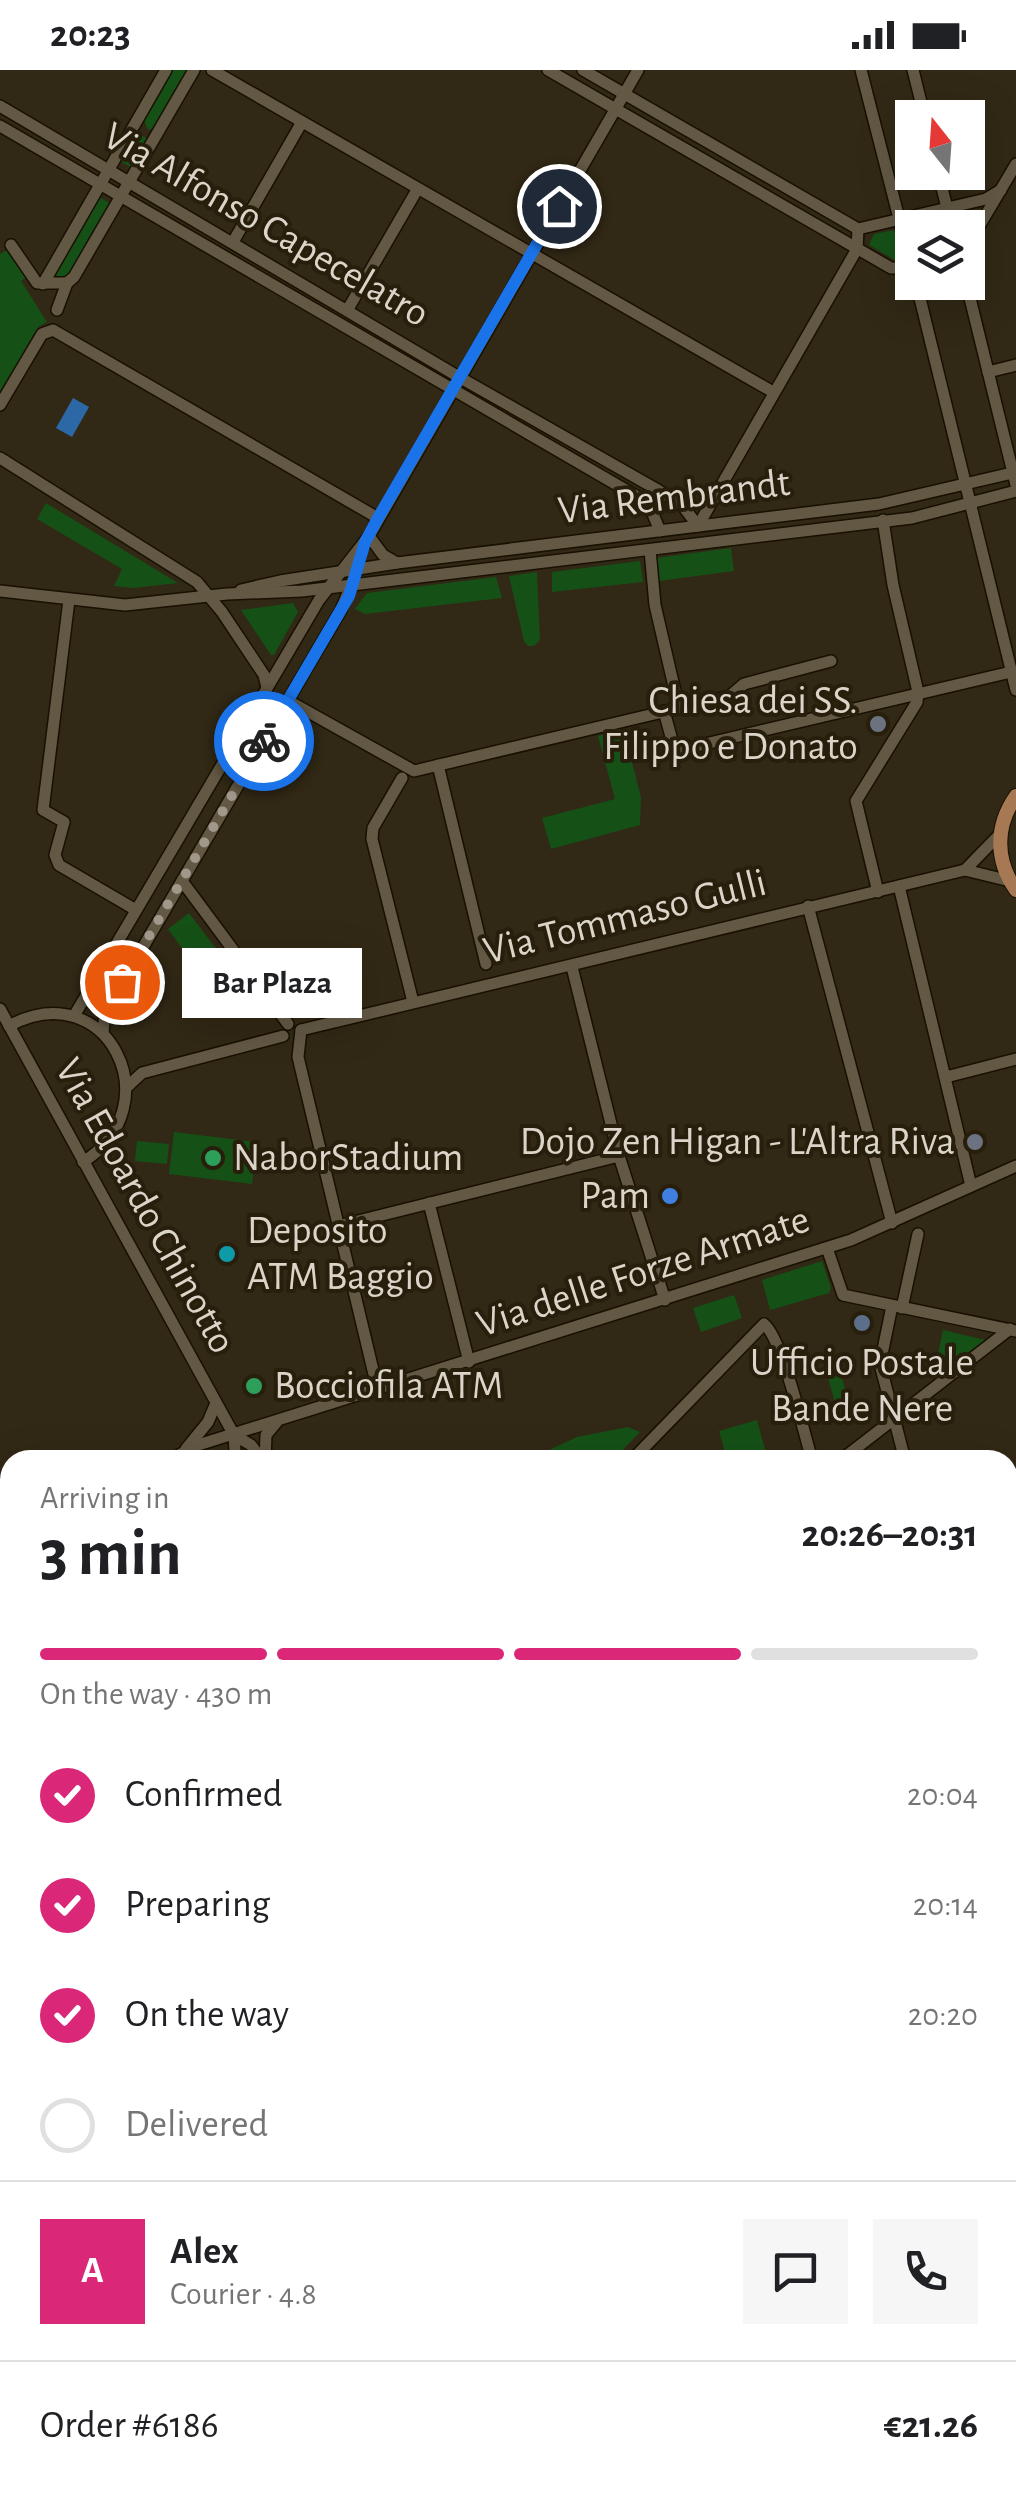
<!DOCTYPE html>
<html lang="en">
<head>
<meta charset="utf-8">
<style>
  :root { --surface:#fff; --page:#f6f6f6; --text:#202124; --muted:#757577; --line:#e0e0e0; --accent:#db2777 }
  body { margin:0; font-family:"Alegreya Sans",sans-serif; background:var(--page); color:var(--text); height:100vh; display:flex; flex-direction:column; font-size:38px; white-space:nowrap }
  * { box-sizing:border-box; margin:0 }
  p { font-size:32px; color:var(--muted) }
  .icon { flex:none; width:55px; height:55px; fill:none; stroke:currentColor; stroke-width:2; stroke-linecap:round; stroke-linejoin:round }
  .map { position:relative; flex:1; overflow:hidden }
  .panel { position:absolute; left:0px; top:1380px; width:1018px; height:1060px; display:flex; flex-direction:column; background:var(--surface); border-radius:30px 30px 0 0; box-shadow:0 10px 40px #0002 }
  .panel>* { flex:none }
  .needle { width:65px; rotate:343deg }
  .buttons { position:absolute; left:895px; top:30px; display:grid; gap:20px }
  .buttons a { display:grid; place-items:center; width:90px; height:90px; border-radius:0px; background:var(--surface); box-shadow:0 10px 40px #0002; font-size:50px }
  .pin { position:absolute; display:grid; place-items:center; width:85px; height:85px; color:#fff; margin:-42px; border:5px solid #fff; border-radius:50%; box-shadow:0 2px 10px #0007 }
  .courier { position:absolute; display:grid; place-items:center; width:100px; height:100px; margin:-50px; border:8px solid #1a73e8; border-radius:50%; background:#fff; color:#222; box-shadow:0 2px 12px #0007 }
  .bubble { position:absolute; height:70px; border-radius:0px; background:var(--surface); box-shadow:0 10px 40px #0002; font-size:32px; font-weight:700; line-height:70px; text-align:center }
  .summary em { font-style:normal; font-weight:700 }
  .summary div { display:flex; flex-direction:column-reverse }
  .summary { display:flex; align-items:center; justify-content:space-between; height:170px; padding:0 40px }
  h1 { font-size:65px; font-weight:700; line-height:75px }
  .bar { display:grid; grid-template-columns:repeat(4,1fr); gap:15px 10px; align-content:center; height:120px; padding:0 40px }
  .bar i { height:12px; border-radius:8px; background:var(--line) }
  .bar .current { background:var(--accent) }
  .bar p { grid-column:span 4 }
  .line { display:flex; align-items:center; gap:25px; padding:0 40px; border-top:2px solid var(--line) }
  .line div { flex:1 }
  .round { display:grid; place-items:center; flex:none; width:105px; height:105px; border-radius:0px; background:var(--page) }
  ol { padding:0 40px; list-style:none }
  li { display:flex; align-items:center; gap:30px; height:110px }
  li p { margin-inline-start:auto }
  li .icon { padding:10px; border-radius:50%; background:var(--accent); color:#fff; stroke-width:4 }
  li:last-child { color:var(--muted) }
  li i { width:55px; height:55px; border:5px solid var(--line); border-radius:50% }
  .status { display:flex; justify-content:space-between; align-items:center; height:70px; padding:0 50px; background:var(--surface); direction:ltr }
  .status svg { height:28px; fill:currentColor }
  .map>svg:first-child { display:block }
  .green { fill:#155117 }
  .water { fill:#2c68a5 }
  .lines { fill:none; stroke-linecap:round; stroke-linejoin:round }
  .minor-casing { stroke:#181001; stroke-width:14 }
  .major-casing { stroke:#181001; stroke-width:16 }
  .minor { stroke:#625844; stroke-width:11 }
  .major { stroke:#a67954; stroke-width:14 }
  .done { stroke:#a0988a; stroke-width:10; stroke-dasharray:0 18 }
  .route { stroke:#1a73e8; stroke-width:12 }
  .worship-dot { fill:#6b7280; stroke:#271e0b; stroke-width:4 }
  .leisure-dot { fill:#2e9e5b; stroke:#271e0b; stroke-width:4 }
  .shop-dot { fill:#3f7fe0; stroke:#271e0b; stroke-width:4 }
  .culture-dot { fill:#0f9aa8; stroke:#271e0b; stroke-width:4 }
  .service-dot { fill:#5c6f8a; stroke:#271e0b; stroke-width:4 }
  .labels { text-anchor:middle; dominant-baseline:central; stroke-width:8; stroke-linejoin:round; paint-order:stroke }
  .street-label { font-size:40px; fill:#dbd5c9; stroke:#271e0b }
  .poi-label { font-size:40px; fill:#dbd5c9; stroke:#271e0b; text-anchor:end }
</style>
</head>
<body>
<div class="status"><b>20:23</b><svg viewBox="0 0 49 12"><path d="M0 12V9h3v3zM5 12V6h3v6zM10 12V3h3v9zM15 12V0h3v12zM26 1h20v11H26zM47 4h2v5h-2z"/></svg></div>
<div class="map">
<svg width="1016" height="2440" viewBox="0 0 1016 2440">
  <rect width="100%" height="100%" fill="#312815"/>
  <g class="green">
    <path d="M173,0H189L155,57L148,60L144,50Z"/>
    <path d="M137,63L148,69L132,98L120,91Z"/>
    <path d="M99,127L111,134L69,208L56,209L54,205Z"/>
    <path d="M942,144L946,146L949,157L912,158V184L906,157L910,152Z"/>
    <path d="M894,160L902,189L898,192L869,175L874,164Z"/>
    <path d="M9,179L27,207L21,211L47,252L38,257L0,325V184Z"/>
    <path d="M46,433L178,513L134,518L114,516L122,499L37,449Z"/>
    <path d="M731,478L734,501L659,511L656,488Z"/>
    <path d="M640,491L643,512L552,522V502Z"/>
    <path d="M537,502L540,570L534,576H528L524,571L509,506Z"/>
    <path d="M496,507L502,528L365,544L355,539L367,523Z"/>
    <path d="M293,533L298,542L274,585H271L241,540Z"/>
    <path d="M623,658L641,727L640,755L551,779L542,748L615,729L598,666Z"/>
    <path d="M189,843L217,880L195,896L168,859Z"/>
    <path d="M220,879L242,907L226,920L204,892Z"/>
    <path d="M174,1062L257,1072L252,1114L169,1104Z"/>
    <path d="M137,1071L169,1074L167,1094L135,1091Z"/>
    <path d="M822,1191L831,1218L829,1223L770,1240L762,1210Z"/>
    <path d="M734,1225L742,1248L701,1262L693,1238Z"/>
    <path d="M943,1260L985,1270L933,1309Z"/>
    <path d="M837,1289L848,1330L835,1333L824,1293Z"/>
    <path d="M757,1350L768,1390H727L719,1361Z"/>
    <path d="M628,1357L640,1362L613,1390L532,1388L577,1367Z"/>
    <path d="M1016,2007V2115L1008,2104V2014Z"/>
    <path d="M218,2430H529L538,2440H225Z"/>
    <path d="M845,2430H912L920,2440H833Z"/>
  </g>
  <path class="water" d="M73,328L89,337L72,367L56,358Z"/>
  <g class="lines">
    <defs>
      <g id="minor">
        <path d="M212,0L773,322"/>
        <path d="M548,0L891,198H912"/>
        <path d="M583,0L858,159L986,129L1001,120"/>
        <path d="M861,0L912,199"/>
        <path d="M913,0L925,48"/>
        <path d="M0,36L459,307L656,419L682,435L698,456"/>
        <path d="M0,56L636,426L650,437L660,461"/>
        <path d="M938,102L952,158"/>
        <path d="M233,172L302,52"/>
        <path d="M11,175L37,213H67"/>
        <path d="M968,175L1016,94"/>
        <path d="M916,212L1016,620"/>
        <path d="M966,212L1016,415"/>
        <path d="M43,214L166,0"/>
        <path d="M348,239L417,120"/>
        <path d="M57,240L67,213L74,207L194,0"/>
        <path d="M988,302L1016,295"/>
        <path d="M0,335L42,264L53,260L378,448"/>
        <path d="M0,388L197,512L222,542L264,605L267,618"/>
        <path d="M883,450L893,515L918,622"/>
        <path d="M698,456L857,179L858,159"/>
        <path d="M369,466L383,485L397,493"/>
        <path d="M650,480L655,535L679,638"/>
        <path d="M241,520L280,511L397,493L879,434L1016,402"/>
        <path d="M0,521L125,535L227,524L302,521L912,448L1016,421"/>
        <path d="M69,530L43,740L64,752L55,785L59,795L136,840"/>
        <path d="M287,630L414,701L730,626L744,614L831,591"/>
        <path d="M664,641L673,674L676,679H684L1011,602"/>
        <path d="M438,695L486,894"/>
        <path d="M402,708L373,758L372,769L413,932"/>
        <path d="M965,800L1000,764"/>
        <path d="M182,811L288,954"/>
        <path d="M899,816L971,1116"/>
        <path d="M878,822L856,731L917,632L918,622"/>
        <path d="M808,836L892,1153"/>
        <path d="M572,897L619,1086L665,1230"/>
        <path d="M0,939L234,1365L235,1381L241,1390"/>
        <path d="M74,946L319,530L369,466L638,0"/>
        <path d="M9,956C107,903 173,1035 83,1092"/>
        <path d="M301,960L965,800L1010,811"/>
        <path d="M301,960L298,987L378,1321"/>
        <path d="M103,963L105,942L341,540L353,510"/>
        <path d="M946,1007L1016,989"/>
        <path d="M126,1018L142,1003L283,966"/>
        <path d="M429,1133L469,1292"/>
        <path d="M338,1156L619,1086"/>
        <path d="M827,1178L843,1225L1016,1261"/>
        <path d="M892,1236L880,1294L905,1390"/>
        <path d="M902,1238L918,1164"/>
        <path d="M234,1365L251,1375L262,1390"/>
        <path d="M186,1379L208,1352L216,1333"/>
        <path d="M170,1390L195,1376L851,1170L1016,1096"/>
        <path d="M265,1390L266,1365L276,1353"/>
        <path d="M632,1390L764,1254C782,1268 804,1363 812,1390"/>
        <path d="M841,1390L1010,1259"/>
        <path d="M0,1503L10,1496"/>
        <path d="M0,1718L10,1712"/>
        <path d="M1008,1753L1016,1746"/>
        <path d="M0,1781L10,1793"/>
        <path d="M1008,1805L1016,1816"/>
        <path d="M1008,1993L1016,1987"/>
        <path d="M1008,2278L1016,2271"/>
        <path d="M1008,2338L1016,2348"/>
        <path d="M1008,2363L1016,2373"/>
        <path d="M1008,2412L1016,2405"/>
        <path d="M548,2430L557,2440"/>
        <path d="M24,2440L29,2436L32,2440"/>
        <path d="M572,2440L584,2430"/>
        <path d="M974,2440L986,2430"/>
      </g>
      <g id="major">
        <path d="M1016,726C995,756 995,790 1016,820"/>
        <path d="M1008,1500L1016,1494"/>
        <path d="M0,2271L10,2263"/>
      </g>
    </defs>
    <use href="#minor" class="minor-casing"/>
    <use href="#major" class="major-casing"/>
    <use href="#minor" class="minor"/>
    <use href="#major" class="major"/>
  </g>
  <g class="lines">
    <path class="done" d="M122,912L264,671"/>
    <path class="route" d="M264,671L349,526L365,472L378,448L559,136"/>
  </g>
  <g class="worship-dot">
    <circle cx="878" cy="654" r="10"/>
    <circle cx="975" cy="1072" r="10"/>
  </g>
  <g class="leisure-dot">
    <circle cx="213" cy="1088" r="10"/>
    <circle cx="254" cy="1316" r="10"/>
  </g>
  <circle class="shop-dot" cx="670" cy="1126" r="10"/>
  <circle class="culture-dot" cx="227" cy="1184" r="10"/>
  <circle class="service-dot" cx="862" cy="1253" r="10"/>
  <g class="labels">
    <g class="street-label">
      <text transform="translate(266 155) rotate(30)">Via Alfonso Capecelatro</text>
      <text transform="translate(674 427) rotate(-7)">Via Rembrandt</text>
      <text transform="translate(625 847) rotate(-14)">Via Tommaso Gulli</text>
      <text transform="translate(145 1136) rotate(61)">Via Edoardo Chinotto</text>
      <text transform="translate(643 1202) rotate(-18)">Via delle Forze Armate</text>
    </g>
    <g class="poi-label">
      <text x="858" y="631">Chiesa dei SS.<tspan x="858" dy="46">Filippo e Donato</tspan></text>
      <text x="955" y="1072">Dojo Zen Higan - L'Altra Riva</text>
      <text x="233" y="1088" text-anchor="start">NaborStadium</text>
      <text x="650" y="1126">Pam</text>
      <text x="247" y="1161" text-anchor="start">Deposito<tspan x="247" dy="46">ATM Baggio</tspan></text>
      <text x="862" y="1293" text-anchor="middle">Ufficio Postale<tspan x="862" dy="46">Bande Nere</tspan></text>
      <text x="274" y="1316" text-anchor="start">Bocciofila ATM</text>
    </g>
  </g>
</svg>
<div class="buttons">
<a><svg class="needle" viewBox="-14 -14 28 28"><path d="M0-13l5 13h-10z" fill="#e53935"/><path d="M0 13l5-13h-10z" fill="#757577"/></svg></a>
<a><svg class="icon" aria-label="layers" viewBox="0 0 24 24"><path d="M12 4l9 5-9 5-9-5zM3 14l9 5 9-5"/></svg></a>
</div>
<div class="pin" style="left:122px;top:912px;background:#ea580c"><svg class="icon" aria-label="bag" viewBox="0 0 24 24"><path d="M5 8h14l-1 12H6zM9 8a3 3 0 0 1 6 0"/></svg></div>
<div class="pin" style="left:559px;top:136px;background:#1f2937"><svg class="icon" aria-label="home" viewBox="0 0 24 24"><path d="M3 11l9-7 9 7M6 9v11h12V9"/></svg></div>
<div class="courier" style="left:264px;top:671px"><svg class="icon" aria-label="bike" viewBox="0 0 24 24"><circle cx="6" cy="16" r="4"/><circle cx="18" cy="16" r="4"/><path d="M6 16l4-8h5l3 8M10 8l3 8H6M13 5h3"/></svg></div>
<div class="bubble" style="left:182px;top:878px;width:180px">Bar Plaza</div>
<section class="panel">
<div class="summary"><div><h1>3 min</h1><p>Arriving in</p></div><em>20:26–20:31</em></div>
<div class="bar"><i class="current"></i><i class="current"></i><i class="current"></i><i></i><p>On the way · 430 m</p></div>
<ol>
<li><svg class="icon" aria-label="check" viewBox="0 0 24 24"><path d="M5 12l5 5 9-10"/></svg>Confirmed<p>20:04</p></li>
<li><svg class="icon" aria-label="check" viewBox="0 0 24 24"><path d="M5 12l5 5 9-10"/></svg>Preparing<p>20:14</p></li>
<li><svg class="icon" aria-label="check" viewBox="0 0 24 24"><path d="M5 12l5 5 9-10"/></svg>On the way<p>20:20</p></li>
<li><i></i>Delivered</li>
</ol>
<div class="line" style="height:180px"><b class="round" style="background:var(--accent);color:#fff">A</b><div><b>Alex</b><p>Courier · 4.8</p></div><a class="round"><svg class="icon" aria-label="chat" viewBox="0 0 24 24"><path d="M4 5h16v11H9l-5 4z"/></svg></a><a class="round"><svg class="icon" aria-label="phone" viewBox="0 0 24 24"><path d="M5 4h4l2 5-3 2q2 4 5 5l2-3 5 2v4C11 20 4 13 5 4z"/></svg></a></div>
<div class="line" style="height:130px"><div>Order #6186</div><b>€21.26</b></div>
</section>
</div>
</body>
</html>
